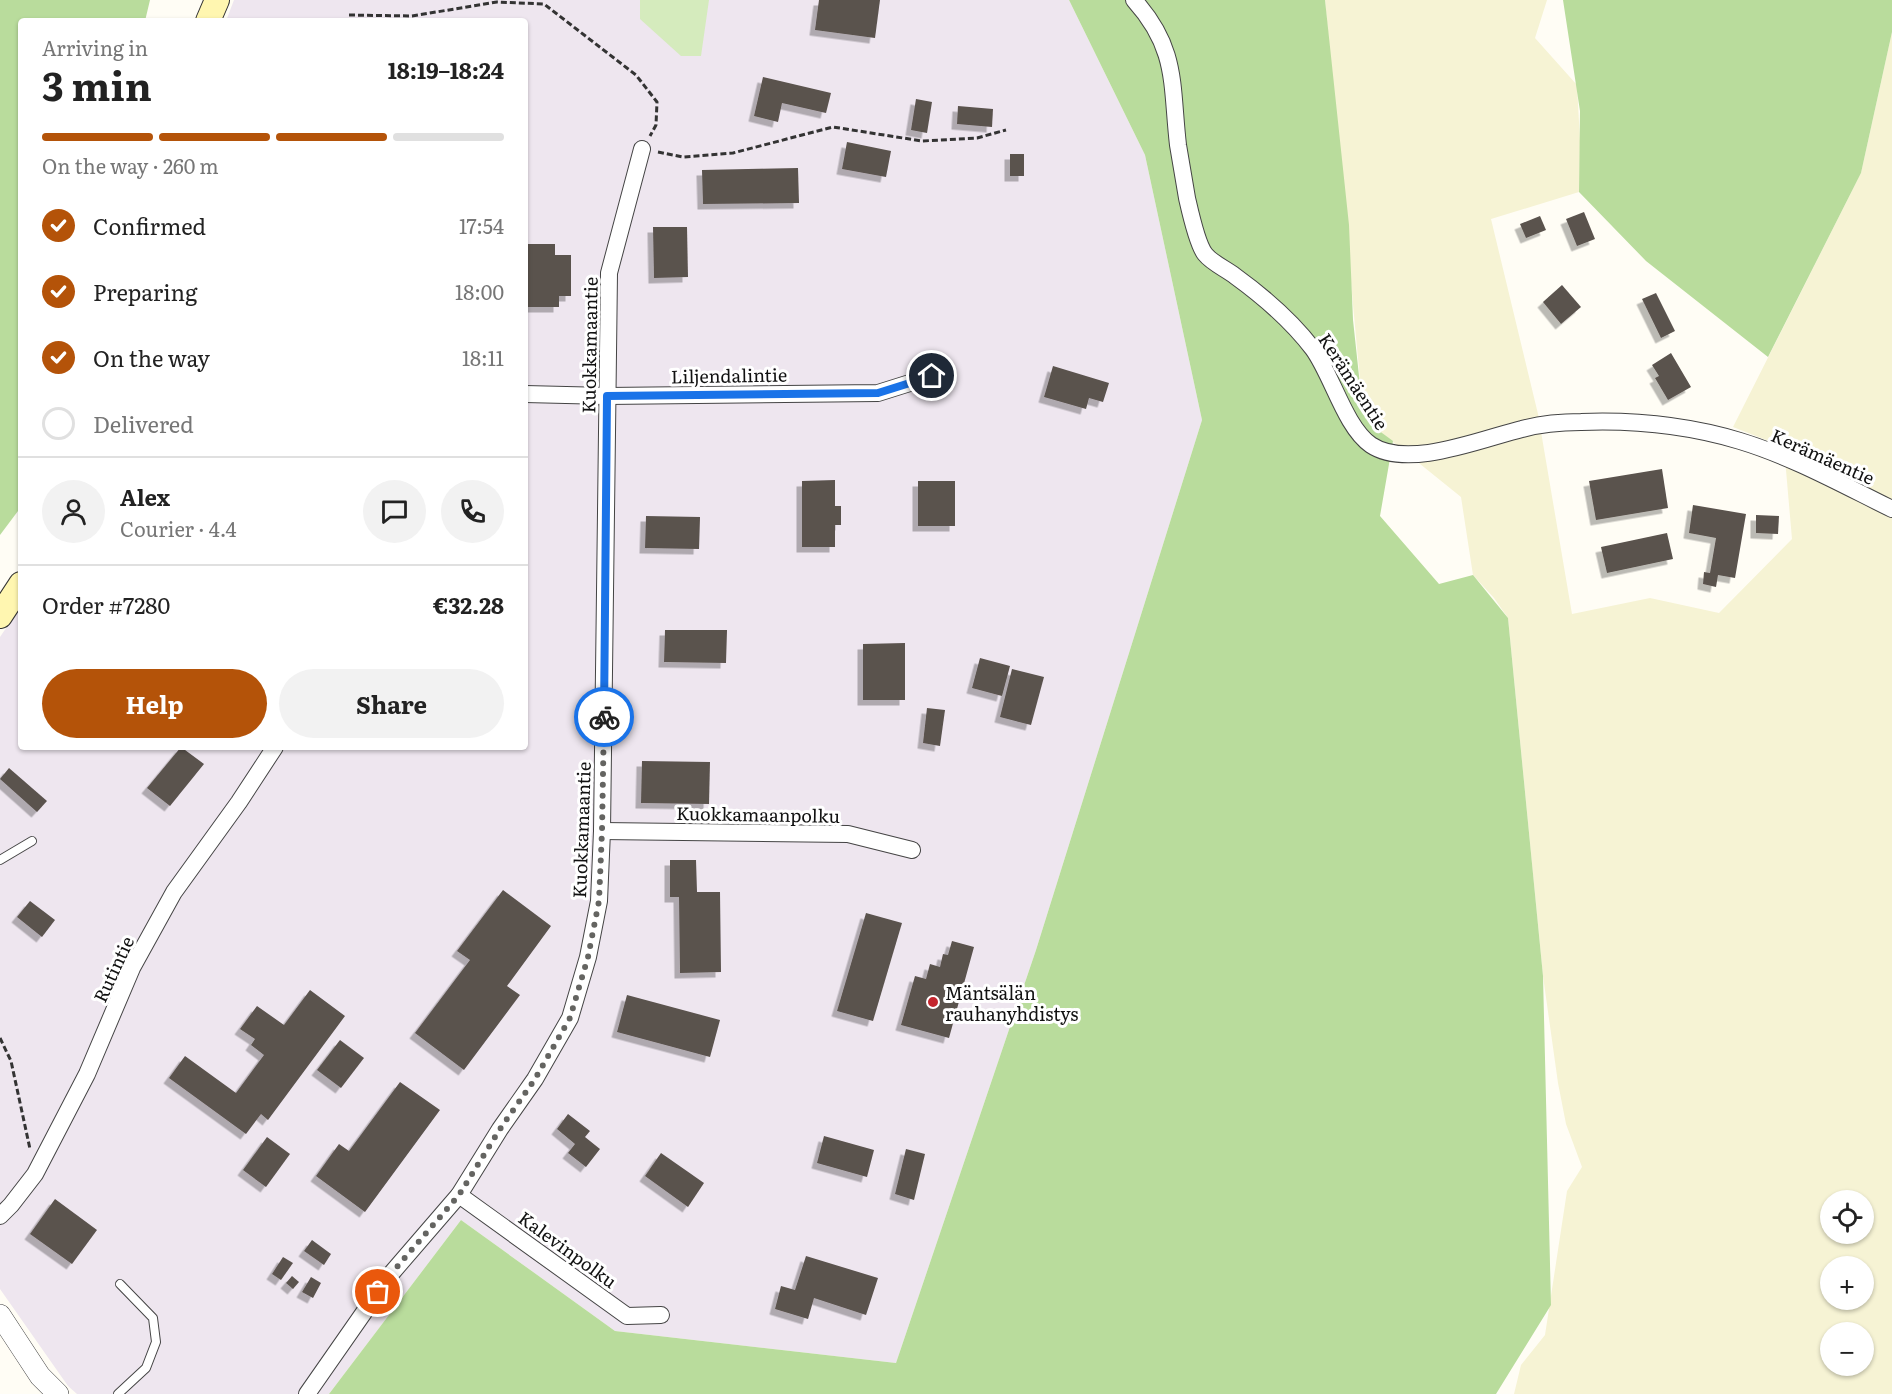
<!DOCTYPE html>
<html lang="en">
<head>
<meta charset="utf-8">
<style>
  :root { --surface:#fff; --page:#f2f2f2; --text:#222; --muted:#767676; --line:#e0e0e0; --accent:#b45309 }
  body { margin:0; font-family:Literata,serif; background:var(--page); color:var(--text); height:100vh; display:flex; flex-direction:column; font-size:22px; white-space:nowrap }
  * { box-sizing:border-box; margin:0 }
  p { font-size:20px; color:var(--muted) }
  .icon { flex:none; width:33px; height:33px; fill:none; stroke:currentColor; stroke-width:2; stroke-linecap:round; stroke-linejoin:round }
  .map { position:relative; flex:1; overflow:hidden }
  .details { position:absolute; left:18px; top:18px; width:510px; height:732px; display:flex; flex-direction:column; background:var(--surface); border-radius:6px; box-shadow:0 2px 4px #0004 }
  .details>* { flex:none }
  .controls { position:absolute; left:1820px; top:1190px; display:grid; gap:12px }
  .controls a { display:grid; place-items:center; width:54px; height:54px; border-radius:50%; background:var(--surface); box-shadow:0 2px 4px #0004; font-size:30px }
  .pin { position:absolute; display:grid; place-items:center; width:51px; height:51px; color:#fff; margin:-26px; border:3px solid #fff; border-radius:50%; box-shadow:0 2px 6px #0007 }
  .courier { position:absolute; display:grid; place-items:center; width:60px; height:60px; margin:-30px; border:4px solid #1a73e8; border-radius:50%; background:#fff; color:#222; box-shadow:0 2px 8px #0007 }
  .summary em { font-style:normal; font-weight:700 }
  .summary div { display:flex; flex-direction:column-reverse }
  .summary { display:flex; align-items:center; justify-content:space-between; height:102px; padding:0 24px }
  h1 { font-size:39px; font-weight:700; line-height:45px }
  .bar { display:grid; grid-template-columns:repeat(4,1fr); gap:9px 6px; align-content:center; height:72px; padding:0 24px }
  .bar i { height:8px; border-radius:4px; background:var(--line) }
  .bar .selected { background:var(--accent) }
  .bar p { grid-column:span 4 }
  .line { display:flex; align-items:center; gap:15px; padding:0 24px; border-top:2px solid var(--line) }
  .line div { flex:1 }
  .round { display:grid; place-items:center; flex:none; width:63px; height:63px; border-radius:32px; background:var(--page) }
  ol { padding:0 24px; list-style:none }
  li { display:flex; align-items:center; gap:18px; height:66px }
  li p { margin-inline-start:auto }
  li .icon { padding:6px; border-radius:50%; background:var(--accent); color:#fff; stroke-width:4 }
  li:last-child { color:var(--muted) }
  li i { width:33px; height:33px; border:3px solid var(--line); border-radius:50% }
  .button { display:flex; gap:12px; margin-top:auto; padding:12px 24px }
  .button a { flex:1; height:69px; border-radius:36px; background:var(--accent); color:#fff; font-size:24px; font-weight:700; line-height:69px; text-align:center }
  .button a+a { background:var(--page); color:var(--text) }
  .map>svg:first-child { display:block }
  .industrial { fill:#eee6ef }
  .farmland { fill:#f6f3d4; fill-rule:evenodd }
  .green { fill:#d5ebbd }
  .forest { fill:#b9dc9c }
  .building { fill:#5a524d; filter:url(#shadow) }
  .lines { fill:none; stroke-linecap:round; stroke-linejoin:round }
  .service-casing { stroke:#444; stroke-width:10 }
  .minor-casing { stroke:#444; stroke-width:18 }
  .tertiary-casing { stroke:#444; stroke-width:22 }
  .secondary-casing { stroke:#333; stroke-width:26 }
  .path { stroke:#333; stroke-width:3; stroke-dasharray:6 3; stroke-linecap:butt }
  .service { stroke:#fff; stroke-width:8 }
  .minor { stroke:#fff; stroke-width:16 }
  .tertiary { stroke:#fff; stroke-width:21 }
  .secondary { stroke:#fff6b0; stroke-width:24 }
  .done { stroke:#646461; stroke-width:6; stroke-dasharray:0 10.8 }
  .route { stroke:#1a73e8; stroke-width:8 }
  .poi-dot { fill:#c4262e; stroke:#fff; stroke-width:2 }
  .labels { text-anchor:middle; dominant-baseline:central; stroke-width:6; stroke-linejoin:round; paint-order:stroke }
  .street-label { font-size:18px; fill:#111; stroke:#fff }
  .poi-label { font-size:18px; fill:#111; stroke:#fff; text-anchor:start }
</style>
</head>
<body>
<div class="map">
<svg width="1892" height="1394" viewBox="0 0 1892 1394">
  <defs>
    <filter id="shadow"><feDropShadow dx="-5.5" dy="5.5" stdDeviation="0" flood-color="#0004"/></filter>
  </defs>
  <rect width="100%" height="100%" fill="#fffdf5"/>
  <path class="industrial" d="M234,0H1069L1145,155L1202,420L1036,950L896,1363L615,1331L461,1220L329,1394H77L68,1386L0,1289V637L21,606V747H525V21H226Z"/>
  <path class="farmland" d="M1325,0H1547L1535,38L1577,85L1580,141L1579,192L1491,219L1538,414L1572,614L1650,598L1719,613L1792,539L1784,447L1733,427L1861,173L1892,32V1394H1514L1521,1365L1545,1335L1567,1191L1582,1167L1566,1124L1558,1083L1543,976L1508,618L1494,598L1473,575L1461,497L1378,430L1363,413ZM1830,1200H1863V1233H1830ZM1830,1266H1863V1299H1830ZM1830,1332H1863V1365H1830Z"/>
  <path class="green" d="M640,0H709L701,56H681L640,19Z"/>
  <g class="forest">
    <path d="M0,0H150L145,21H21V507L0,535Z"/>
    <path d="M1069,0H1325L1349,225L1353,320L1363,413L1378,430L1393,441L1380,516L1439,584L1473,575L1508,618L1543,976L1551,1305L1496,1394H329L461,1220L615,1331L896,1363L1036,950L1202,420L1145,155Z"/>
    <path d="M1563,0H1892V32L1861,173L1768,357L1646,261L1579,192L1580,111Z"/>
  </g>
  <g class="building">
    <path d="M819,0H880L875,38L815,30Z"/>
    <path d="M763,77L831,93L826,113L782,103L778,122L754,116Z"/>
    <path d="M916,99L932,102L927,133L911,130Z"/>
    <path d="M958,106L993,109L992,127L957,124Z"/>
    <path d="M847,142L891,151L886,177L842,169Z"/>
    <rect x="1010" y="154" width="14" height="22"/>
    <path d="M798,168L799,203L703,204L702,170Z"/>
    <path d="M1584,212L1595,239L1577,246L1566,219Z"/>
    <path d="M1540,216L1546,230L1526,238L1520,224Z"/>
    <path d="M653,227H687L688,277L654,278Z"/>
    <path d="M525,244H555V255H571V296H559V307H525Z"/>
    <path d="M1562,285L1581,307L1561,324L1543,302Z"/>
    <path d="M1656,293L1675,331L1661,338L1642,299Z"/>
    <path d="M1671,353L1691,387L1668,400L1655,378L1659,376L1652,365Z"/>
    <path d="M1053,366L1109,383L1103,402L1089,398L1086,409L1044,397Z"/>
    <path d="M1662,469L1668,508L1596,520L1589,481Z"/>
    <path d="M835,480V506H841V525H835V547H802V481Z"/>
    <rect x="918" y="481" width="37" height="45"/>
    <path d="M1693,505L1746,514L1735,578L1718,575L1716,587L1703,584L1704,572L1710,573L1716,538L1689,533Z"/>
    <path d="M1756,515L1779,516L1778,534L1756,533Z"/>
    <path d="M646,516L700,517L699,549L645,548Z"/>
    <path d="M1667,533L1673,559L1607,573L1601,547Z"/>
    <path d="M665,630H727L726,663L664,662Z"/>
    <path d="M905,643V700H863V644Z"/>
    <path d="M980,658L1010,666L1002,696L972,688Z"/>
    <path d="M1012,669L1044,677L1031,725L1000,717Z"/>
    <path d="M927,708L945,710L940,746L923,743Z"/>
    <path d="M181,747L204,764L170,806L147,788Z"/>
    <path d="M642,761L710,762L709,804L641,803Z"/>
    <path d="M9,768L47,801L37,812L0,779Z"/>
    <path d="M670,860H696L697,892H720L721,972L680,973L679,897H670Z"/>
    <path d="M503,890L551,926L507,986L520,995L464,1070L415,1033L470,960L457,951Z"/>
    <path d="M30,901L55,920L42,937L17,917Z"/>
    <path d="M866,913L902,923L873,1021L837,1011Z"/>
    <path d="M952,941L974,947L949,1038L901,1025L915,976L926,979L930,964L940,967L943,954L948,955Z"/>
    <path d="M310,990L345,1016L268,1120L261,1114L246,1134L169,1078L185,1056L236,1093L264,1055L251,1045L255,1039L240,1029L257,1006L284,1025Z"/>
    <path d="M627,995L720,1020L710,1057L617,1032Z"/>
    <path d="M340,1040L364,1058L341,1088L317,1070Z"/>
    <path d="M400,1082L440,1110L365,1212L316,1176L339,1144L349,1151Z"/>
    <path d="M568,1114L590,1131L585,1137L600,1149L586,1167L568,1153L575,1144L557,1129Z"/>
    <path d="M824,1136L874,1150L867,1177L817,1163Z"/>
    <path d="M267,1137L290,1154L266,1187L243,1170Z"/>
    <path d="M906,1149L925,1154L914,1200L895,1194Z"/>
    <path d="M661,1153L704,1183L688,1207L645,1176Z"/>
    <path d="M55,1199L97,1230L72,1264L30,1234Z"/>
    <path d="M312,1240L331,1254L324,1265L304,1251Z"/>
    <path d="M806,1256L878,1278L866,1315L814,1298L808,1319L775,1309L781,1286L795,1290Z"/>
    <path d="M283,1257L293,1263L281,1280L272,1274Z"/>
    <path d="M292,1276L299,1282L293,1289L286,1283Z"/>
    <path d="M311,1277L321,1283L313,1298L302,1292Z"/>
  </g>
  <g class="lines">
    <defs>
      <g id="service">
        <path d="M0,860L32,841"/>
        <path d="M118,1394L146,1368L156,1342L153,1318L120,1284"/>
      </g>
      <g id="minor">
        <path d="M1134,0C1178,49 1171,84 1178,145C1181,163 1184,180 1187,198C1190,211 1197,244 1205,254C1212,263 1226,269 1235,276C1264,297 1291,320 1313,349C1332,375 1345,427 1371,445C1408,470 1484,438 1522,429C1540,424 1562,422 1581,422C1633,420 1690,426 1740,441C1793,457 1843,485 1892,509"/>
        <path d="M525,394L607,396L878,393L932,376"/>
        <path d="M602,831L848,834L912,850"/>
        <path d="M459,1195L627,1316L661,1315"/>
        <path d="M0,1216L11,1205L35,1174L87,1074L132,968L174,892L239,802L275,747"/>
        <path d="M307,1394L390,1275L459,1195L500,1129L535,1079L570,1018L588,957L599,901L602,831L609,273L642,149"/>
      </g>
      <path id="tertiary" d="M0,1315L40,1376L58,1394"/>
      <g id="secondary">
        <path d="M208,21L217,0"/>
        <path d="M0,616L21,584"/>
      </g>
    </defs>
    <use href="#service" class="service-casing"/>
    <use href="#minor" class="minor-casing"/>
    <use href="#tertiary" class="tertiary-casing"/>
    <use href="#secondary" class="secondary-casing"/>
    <g class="path">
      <path d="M349,15L412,16L497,2L544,4L636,75L657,102L656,125L650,136"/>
      <path d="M658,152L683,157L733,153L833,127L922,141L977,138L1006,130"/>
      <path d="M0,1038L11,1061L30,1149"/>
    </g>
    <use href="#service" class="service"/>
    <use href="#minor" class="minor"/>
    <use href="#tertiary" class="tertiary"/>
    <use href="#secondary" class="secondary"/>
  </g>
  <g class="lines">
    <path class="done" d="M378,1292L390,1275L459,1195L500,1129L535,1079L570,1018L588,957L599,901L602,831L604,717"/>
    <path class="route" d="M604,717L607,396L878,393L932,376"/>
  </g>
  <circle class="poi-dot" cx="933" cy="1002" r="6"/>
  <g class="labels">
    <g class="street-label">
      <text transform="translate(589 345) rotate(-89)">Kuokkamaantie</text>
      <text transform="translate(729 375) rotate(-1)">Liljendalintie</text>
      <text transform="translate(1354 381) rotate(57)">Kerämäentie</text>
      <text transform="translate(1823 456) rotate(24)">Kerämäentie</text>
      <text transform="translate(758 814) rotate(1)">Kuokkamaanpolku</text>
      <text transform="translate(581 830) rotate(-88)">Kuokkamaantie</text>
      <text transform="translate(113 969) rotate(-65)">Rutintie</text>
      <text transform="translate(568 1249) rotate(36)">Kalevinpolku</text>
    </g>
    <g class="poi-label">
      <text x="945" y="992">Mäntsälän<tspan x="945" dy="21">rauhanyhdistys</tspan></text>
    </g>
  </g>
</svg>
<div class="controls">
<a><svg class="icon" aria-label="locate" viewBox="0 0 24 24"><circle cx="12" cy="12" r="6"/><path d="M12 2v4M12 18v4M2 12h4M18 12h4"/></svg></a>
<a>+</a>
<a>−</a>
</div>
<div class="pin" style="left:378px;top:1292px;background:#ea580c"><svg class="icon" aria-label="bag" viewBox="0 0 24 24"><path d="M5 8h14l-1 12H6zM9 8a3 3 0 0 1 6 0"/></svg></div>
<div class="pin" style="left:932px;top:376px;background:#1f2937"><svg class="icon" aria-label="home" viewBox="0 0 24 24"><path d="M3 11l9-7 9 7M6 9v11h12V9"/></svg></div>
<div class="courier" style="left:604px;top:717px"><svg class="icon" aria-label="bike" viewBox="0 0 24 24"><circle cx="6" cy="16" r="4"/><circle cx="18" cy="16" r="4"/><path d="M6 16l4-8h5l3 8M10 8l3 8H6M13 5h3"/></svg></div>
<section class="details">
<div class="summary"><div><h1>3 min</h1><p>Arriving in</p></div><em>18:19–18:24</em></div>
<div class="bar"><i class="selected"></i><i class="selected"></i><i class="selected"></i><i></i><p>On the way · 260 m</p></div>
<ol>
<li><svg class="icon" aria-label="check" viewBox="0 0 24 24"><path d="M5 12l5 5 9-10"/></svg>Confirmed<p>17:54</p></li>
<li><svg class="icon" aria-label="check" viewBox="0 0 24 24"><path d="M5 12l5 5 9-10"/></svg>Preparing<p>18:00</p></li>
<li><svg class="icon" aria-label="check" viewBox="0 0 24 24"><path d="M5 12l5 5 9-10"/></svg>On the way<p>18:11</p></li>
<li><i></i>Delivered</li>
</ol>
<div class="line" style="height:108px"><a class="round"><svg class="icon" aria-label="person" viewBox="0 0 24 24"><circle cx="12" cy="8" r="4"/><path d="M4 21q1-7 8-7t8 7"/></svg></a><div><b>Alex</b><p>Courier · 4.4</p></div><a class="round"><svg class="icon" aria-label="chat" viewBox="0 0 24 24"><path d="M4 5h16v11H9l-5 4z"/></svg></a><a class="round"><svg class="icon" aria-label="phone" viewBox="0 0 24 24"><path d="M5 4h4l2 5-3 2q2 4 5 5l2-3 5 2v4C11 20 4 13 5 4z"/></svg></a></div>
<div class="line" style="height:78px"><div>Order #7280</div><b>€32.28</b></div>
<div class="button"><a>Help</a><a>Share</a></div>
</section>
</div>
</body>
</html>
